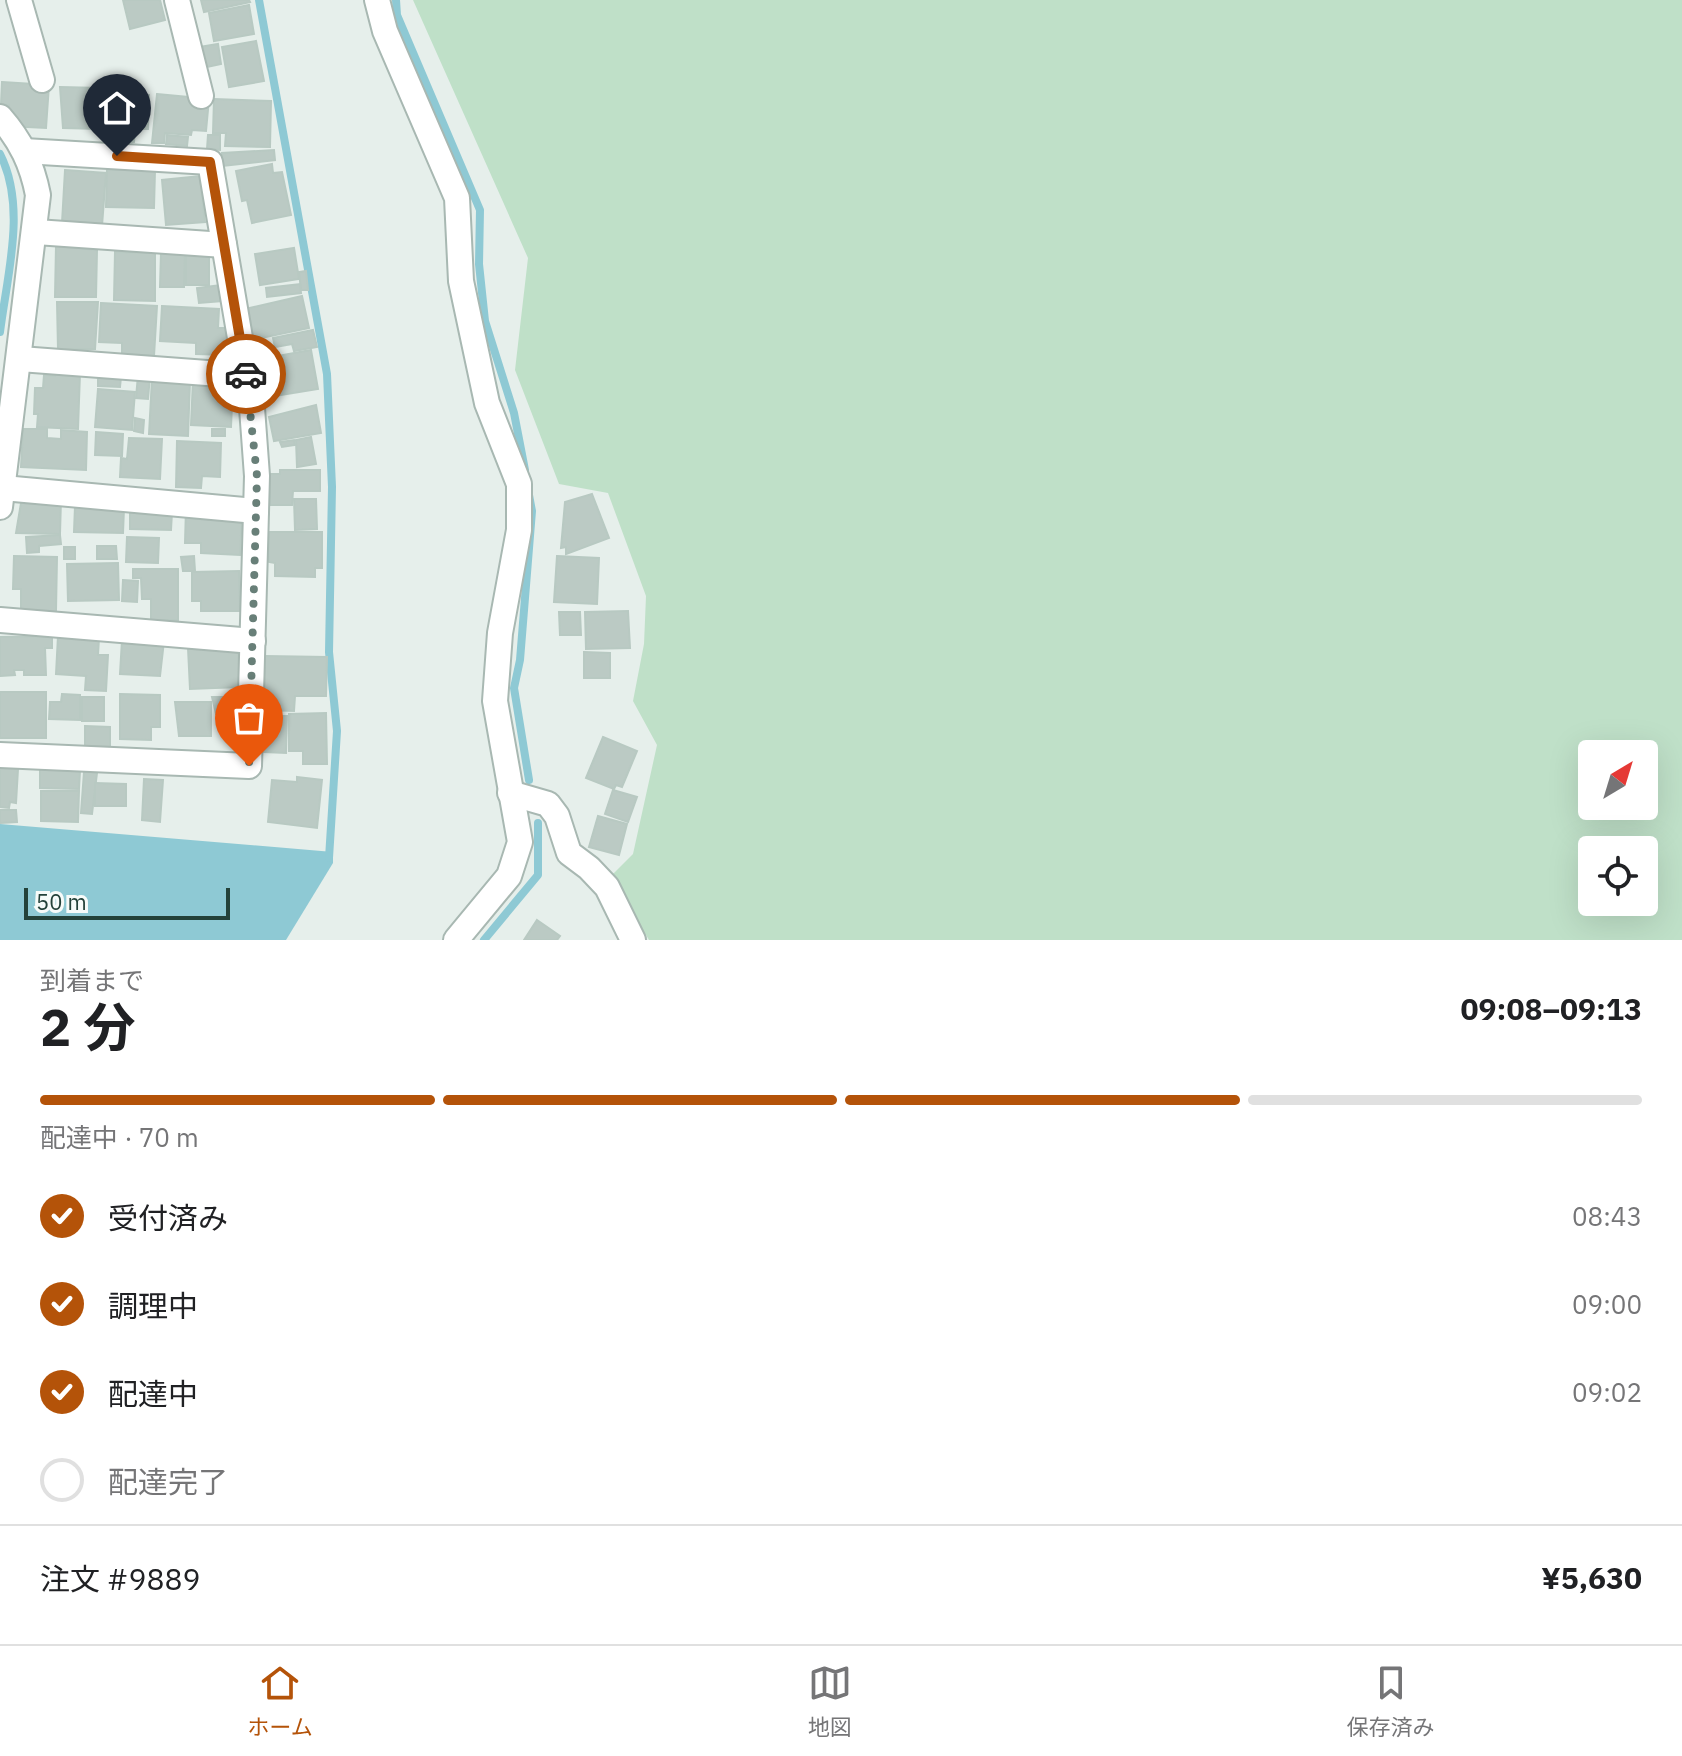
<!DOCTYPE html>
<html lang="ja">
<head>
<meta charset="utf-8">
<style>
  :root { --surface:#fff; --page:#f2f2f2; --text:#202124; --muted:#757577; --line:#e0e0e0; --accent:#b45309 }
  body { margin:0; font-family:"IBM Plex Sans","Noto Sans JP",sans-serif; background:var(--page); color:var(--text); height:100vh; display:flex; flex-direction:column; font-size:30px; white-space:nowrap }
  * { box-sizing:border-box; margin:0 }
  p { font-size:26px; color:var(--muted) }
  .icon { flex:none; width:44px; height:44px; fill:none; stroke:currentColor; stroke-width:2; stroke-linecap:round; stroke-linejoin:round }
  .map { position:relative; height:940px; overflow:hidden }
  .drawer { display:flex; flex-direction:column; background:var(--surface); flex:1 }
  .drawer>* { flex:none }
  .needle { width:52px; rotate:38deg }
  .fabs { position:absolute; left:1578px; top:740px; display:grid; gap:16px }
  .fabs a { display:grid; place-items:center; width:80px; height:80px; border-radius:8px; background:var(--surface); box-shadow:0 8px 32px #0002; font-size:40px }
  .scale { position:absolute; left:24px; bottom:20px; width:206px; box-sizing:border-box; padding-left:8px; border:4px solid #24423a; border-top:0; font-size:22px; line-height:28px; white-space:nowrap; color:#24423a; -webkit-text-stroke:6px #f7fbf9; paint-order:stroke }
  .pin { position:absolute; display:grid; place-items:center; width:68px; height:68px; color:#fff; margin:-82px -34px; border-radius:50% 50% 50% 0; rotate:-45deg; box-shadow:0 0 8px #0007 }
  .pin .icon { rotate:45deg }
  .courier { position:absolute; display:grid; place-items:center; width:80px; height:80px; margin:-40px; border:6px solid #b45309; border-radius:50%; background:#fff; color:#222; box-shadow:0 2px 10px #0007 }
  .head em { font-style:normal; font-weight:700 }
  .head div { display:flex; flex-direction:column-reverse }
  .head { display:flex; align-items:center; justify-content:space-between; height:136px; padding:0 40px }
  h1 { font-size:52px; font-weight:700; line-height:60px }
  .bar { display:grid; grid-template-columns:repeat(4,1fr); gap:12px 8px; align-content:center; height:96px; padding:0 40px }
  .bar i { height:10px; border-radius:6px; background:var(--line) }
  .bar .current { background:var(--accent) }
  .bar p { grid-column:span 4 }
  .line { display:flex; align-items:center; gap:20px; padding:0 40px; border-top:2px solid var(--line) }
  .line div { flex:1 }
  ol { padding:0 40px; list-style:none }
  li { display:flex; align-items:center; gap:24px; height:88px }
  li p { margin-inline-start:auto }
  li .icon { padding:8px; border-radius:50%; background:var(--accent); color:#fff; stroke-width:4 }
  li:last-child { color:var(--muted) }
  li i { width:44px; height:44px; border:4px solid var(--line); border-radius:50% }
  .tabs { display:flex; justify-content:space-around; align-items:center; height:112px; border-top:2px solid var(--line); background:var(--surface); font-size:22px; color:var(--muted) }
  .tabs a { display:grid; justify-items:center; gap:4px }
  .tabs .current { color:var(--accent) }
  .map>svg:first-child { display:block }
  .green { fill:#bfe0c8; fill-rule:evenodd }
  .water { fill:#8ec9d4 }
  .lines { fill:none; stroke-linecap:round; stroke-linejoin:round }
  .stream { stroke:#8ec9d4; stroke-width:8 }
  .building { fill:#bbcac4; stroke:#b8c9c2; stroke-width:2 }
  .street-casing { stroke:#a8b8b2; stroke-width:28 }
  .street { stroke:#fff; stroke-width:24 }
  .done { stroke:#687f78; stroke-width:8; stroke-dasharray:0 14.4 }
  .route { stroke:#b45309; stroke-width:10 }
</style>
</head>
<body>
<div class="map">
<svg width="1682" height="940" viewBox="0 0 1682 940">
  <rect width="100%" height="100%" fill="#e6efeb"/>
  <path class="green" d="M413,0H1682V940H649L611,876L633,854L657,745L633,701L644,644L646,596L608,493L559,484L515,370L528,258ZM1592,754H1644V806H1592ZM1592,850H1644V902H1592Z"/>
  <path class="water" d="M0,824L333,852V863L286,940H0Z"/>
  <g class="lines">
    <g class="stream">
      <path d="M259,0L327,374L332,487L329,652L337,731L329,858"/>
      <path d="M396,0L397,15L480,210L479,264L485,321L514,413L525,470"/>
      <path d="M0,154C27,207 7,275 0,332"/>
      <path d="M529,780L514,688L520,660L532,511L529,495"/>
      <path d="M484,940L538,875V823"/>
    </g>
  </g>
  <g class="building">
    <path d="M123,0H160L165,20L130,29Z"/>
    <path d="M201,0H249L250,2L204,12Z"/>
    <path d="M249,5L254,34L214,41L209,13Z"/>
    <path d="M256,41L264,81L229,87L222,47Z"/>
    <path d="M218,44L221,64L202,68L199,47Z"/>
    <path d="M2,82L49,85L46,128L8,126L9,105L1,104Z"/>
    <path d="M60,87L101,88L100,129L63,128Z"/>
    <path d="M105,90L121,91L120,121L104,120Z"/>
    <path d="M123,94L149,95L148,129H135L134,142H121Z"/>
    <path d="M157,94L209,99L206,131L192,130L191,135L165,133L164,143H152Z"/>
    <path d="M214,99L271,101L270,147L225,146L226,133H213Z"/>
    <path d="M167,135L188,137L187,146L166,144Z"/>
    <path d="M208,135H220V150L207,149Z"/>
    <path d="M274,150L275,160L223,166L222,153Z"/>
    <path d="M272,164L273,173L282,172L291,215L252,223L247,200L242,201L236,171Z"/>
    <path d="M107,169L155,170L154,208L106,207Z"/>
    <path d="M65,170L106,173L102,226L62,223Z"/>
    <path d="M200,176L205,222L166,225L162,180Z"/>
    <path d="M56,246L97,250L96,297H55Z"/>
    <path d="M294,248L299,279L260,285L255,254Z"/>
    <path d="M115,252L155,253V301L114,300Z"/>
    <path d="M161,253L185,254L184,287H160Z"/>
    <rect x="186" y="254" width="23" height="31"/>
    <path d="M306,271L308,290H301L299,272Z"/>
    <path d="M300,284L301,293L267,297L266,288Z"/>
    <path d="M220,285L222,301L199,303L197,288Z"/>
    <path d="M302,296L309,328L252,340L245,309Z"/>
    <path d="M57,302H98L95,349H58Z"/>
    <path d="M101,303L157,306L154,356L122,354V343L99,342Z"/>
    <path d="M162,306L219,309L218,328H229L228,355L196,354V343L160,341Z"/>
    <path d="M313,330L317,347L294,351L292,344L275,347L273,338Z"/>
    <path d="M311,350L318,389L268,397L261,359Z"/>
    <path d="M55,372L80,373L78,429L37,427L38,414H34L35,388H43L44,375L55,376Z"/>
    <path d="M138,375L150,376L148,399L136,398Z"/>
    <path d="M98,376L121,377L120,387L98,386Z"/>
    <path d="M152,379L190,381L188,436L149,434Z"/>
    <path d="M193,380L233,382L231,427L191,425Z"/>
    <path d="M98,389L135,392L132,430L95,427Z"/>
    <path d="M316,405L321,433L274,441L269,417Z"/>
    <path d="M135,418L144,420L143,433L134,431Z"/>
    <path d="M23,429H47V438L61,439V430L87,432L86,470L21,467Z"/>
    <rect x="212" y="429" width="13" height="7"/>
    <path d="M96,432L123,434L122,456L95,455Z"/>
    <path d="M311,437L316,464L297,467L296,440Z"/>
    <path d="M129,438L162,439L160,479L120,477L121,458L127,459Z"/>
    <path d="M294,440L295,445L282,447L280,442Z"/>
    <path d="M177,441L221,443L220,477L202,476L201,488L176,487Z"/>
    <path d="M280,470H320V491H293L292,505H270V474H280Z"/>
    <path d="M592,494L609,538L566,554V547L561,548L565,502Z"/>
    <path d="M34,498L61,499L60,534L16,533L21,503L34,504Z"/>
    <path d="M294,499H316L317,529L295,530Z"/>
    <path d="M75,506L124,508L123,533L74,532Z"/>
    <path d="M186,508L242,515L240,555L201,553V543H185Z"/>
    <path d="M130,510L172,512L171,530L130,529Z"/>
    <path d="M269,532H322V568H315V577L275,576V563L269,562Z"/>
    <path d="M60,535L61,544L39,546V552L27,553L26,537Z"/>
    <path d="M127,537L159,538L158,563L126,562Z"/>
    <path d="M97,546H116L117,559H97Z"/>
    <rect x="64" y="547" width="11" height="12"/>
    <path d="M14,556L57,557L56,611L21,610V589H13Z"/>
    <path d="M194,556L195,571H183L181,557Z"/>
    <path d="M557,556L599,558L597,604L554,602Z"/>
    <path d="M118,563L119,600L68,601L67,564Z"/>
    <path d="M133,569H178V620H151V599H142L141,578H133Z"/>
    <path d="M239,571L240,611H201V601H192V572Z"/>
    <path d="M123,580L138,581L137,602L122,601Z"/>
    <path d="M628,611L630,648L586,649L585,612Z"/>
    <path d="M559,612H580L581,635H560Z"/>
    <path d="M52,636V648H45L46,675H24V670H14L15,675L0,676V637Z"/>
    <path d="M58,636L99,638L98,655H108L106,691L85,690L86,676L56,674Z"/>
    <path d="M122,640L164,641L160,676L120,674Z"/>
    <path d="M238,646L240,687L190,689L188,648Z"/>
    <path d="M584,652L610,653V678H584Z"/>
    <path d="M265,656L327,657L326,696H295L294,711L264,710Z"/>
    <rect x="0" y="692" width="46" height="46"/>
    <path d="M62,694L80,695V720L49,719L50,702H61Z"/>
    <path d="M120,694L160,695V727H151V740L120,739Z"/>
    <rect x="82" y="697" width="22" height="24"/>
    <path d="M212,697H238V714H216Z"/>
    <path d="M175,702H211V736H179Z"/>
    <path d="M326,713L327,764H303V751H289V714Z"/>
    <path d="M265,716H287L286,753L264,752Z"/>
    <path d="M85,726L110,727V751L85,750Z"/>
    <path d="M603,737L637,751L622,787L616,785L614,789L586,778Z"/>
    <path d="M0,768L18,769L16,803L10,802L9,808L0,807Z"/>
    <path d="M40,769L80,771L79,789L40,788Z"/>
    <path d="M84,772L97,773L92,814L81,813Z"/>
    <path d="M297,777L322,780L317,828L268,822L272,780L297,782Z"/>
    <path d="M144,779L163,780L160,822L142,820Z"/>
    <path d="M95,783L126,784V806H95Z"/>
    <path d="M613,790L637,797L628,822L605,814Z"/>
    <path d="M41,791H79L78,822L41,821Z"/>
    <path d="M0,810H16L17,822L0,823Z"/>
    <path d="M598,816L627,824L619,855L589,847Z"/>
    <path d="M537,920L560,936L557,940H524Z"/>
  </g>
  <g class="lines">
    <defs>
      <g id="street">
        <path d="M19,0L42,80"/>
        <path d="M177,0L201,96"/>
        <path d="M377,0L385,31L457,198L461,281L487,403L519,484V530L500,633L495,701L520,842L509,876L456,940"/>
        <path d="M0,117C21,141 32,164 38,195L0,507"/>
        <path d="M36,232L224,245"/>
        <path d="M20,359L247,376"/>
        <path d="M3,488L256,511"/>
        <path d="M0,620L253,641"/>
        <path d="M0,755L249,766L257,476L252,408L210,162L24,151"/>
        <path d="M510,793L548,804L557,816L569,853L589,868L607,887L633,940"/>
      </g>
    </defs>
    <use href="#street" class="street-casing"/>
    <use href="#street" class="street"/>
  </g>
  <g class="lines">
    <path class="done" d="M246,374L257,476L249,766"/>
    <path class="route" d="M117,156L210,162L246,374"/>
  </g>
</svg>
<div class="fabs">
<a><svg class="needle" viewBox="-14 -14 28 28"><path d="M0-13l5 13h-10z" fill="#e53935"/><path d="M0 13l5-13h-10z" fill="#757577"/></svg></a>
<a><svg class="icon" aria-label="locate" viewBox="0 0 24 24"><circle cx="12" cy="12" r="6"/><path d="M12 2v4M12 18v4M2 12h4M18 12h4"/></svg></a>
</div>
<div class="scale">50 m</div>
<div class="pin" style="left:249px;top:766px;background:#ea580c"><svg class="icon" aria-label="bag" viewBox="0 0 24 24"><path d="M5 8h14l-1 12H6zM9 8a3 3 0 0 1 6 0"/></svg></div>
<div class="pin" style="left:117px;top:156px;background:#1f2937"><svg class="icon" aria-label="home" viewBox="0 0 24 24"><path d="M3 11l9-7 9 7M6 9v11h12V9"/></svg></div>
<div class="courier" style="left:246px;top:374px"><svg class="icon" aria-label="car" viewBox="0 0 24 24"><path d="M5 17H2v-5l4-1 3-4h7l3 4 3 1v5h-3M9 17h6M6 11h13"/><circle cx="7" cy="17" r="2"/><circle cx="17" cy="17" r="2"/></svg></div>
</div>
<section class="drawer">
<div class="head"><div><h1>2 分</h1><p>到着まで</p></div><em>09:08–09:13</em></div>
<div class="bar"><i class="current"></i><i class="current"></i><i class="current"></i><i></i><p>配達中 · 70 m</p></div>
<ol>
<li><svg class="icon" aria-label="check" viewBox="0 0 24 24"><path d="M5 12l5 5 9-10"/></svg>受付済み<p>08:43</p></li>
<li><svg class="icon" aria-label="check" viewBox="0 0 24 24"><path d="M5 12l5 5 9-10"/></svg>調理中<p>09:00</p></li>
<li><svg class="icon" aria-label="check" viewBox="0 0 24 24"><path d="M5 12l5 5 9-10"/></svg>配達中<p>09:02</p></li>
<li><i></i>配達完了</li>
</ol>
<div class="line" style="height:104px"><div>注文 #9889</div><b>¥5,630</b></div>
</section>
<nav class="tabs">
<a class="current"><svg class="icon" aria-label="home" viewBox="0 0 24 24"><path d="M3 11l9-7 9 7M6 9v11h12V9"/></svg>ホーム</a>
<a><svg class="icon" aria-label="map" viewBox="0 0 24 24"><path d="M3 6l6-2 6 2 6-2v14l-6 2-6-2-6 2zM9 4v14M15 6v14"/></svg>地図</a>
<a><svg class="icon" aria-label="saved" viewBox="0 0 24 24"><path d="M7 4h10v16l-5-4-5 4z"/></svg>保存済み</a>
</nav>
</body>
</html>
